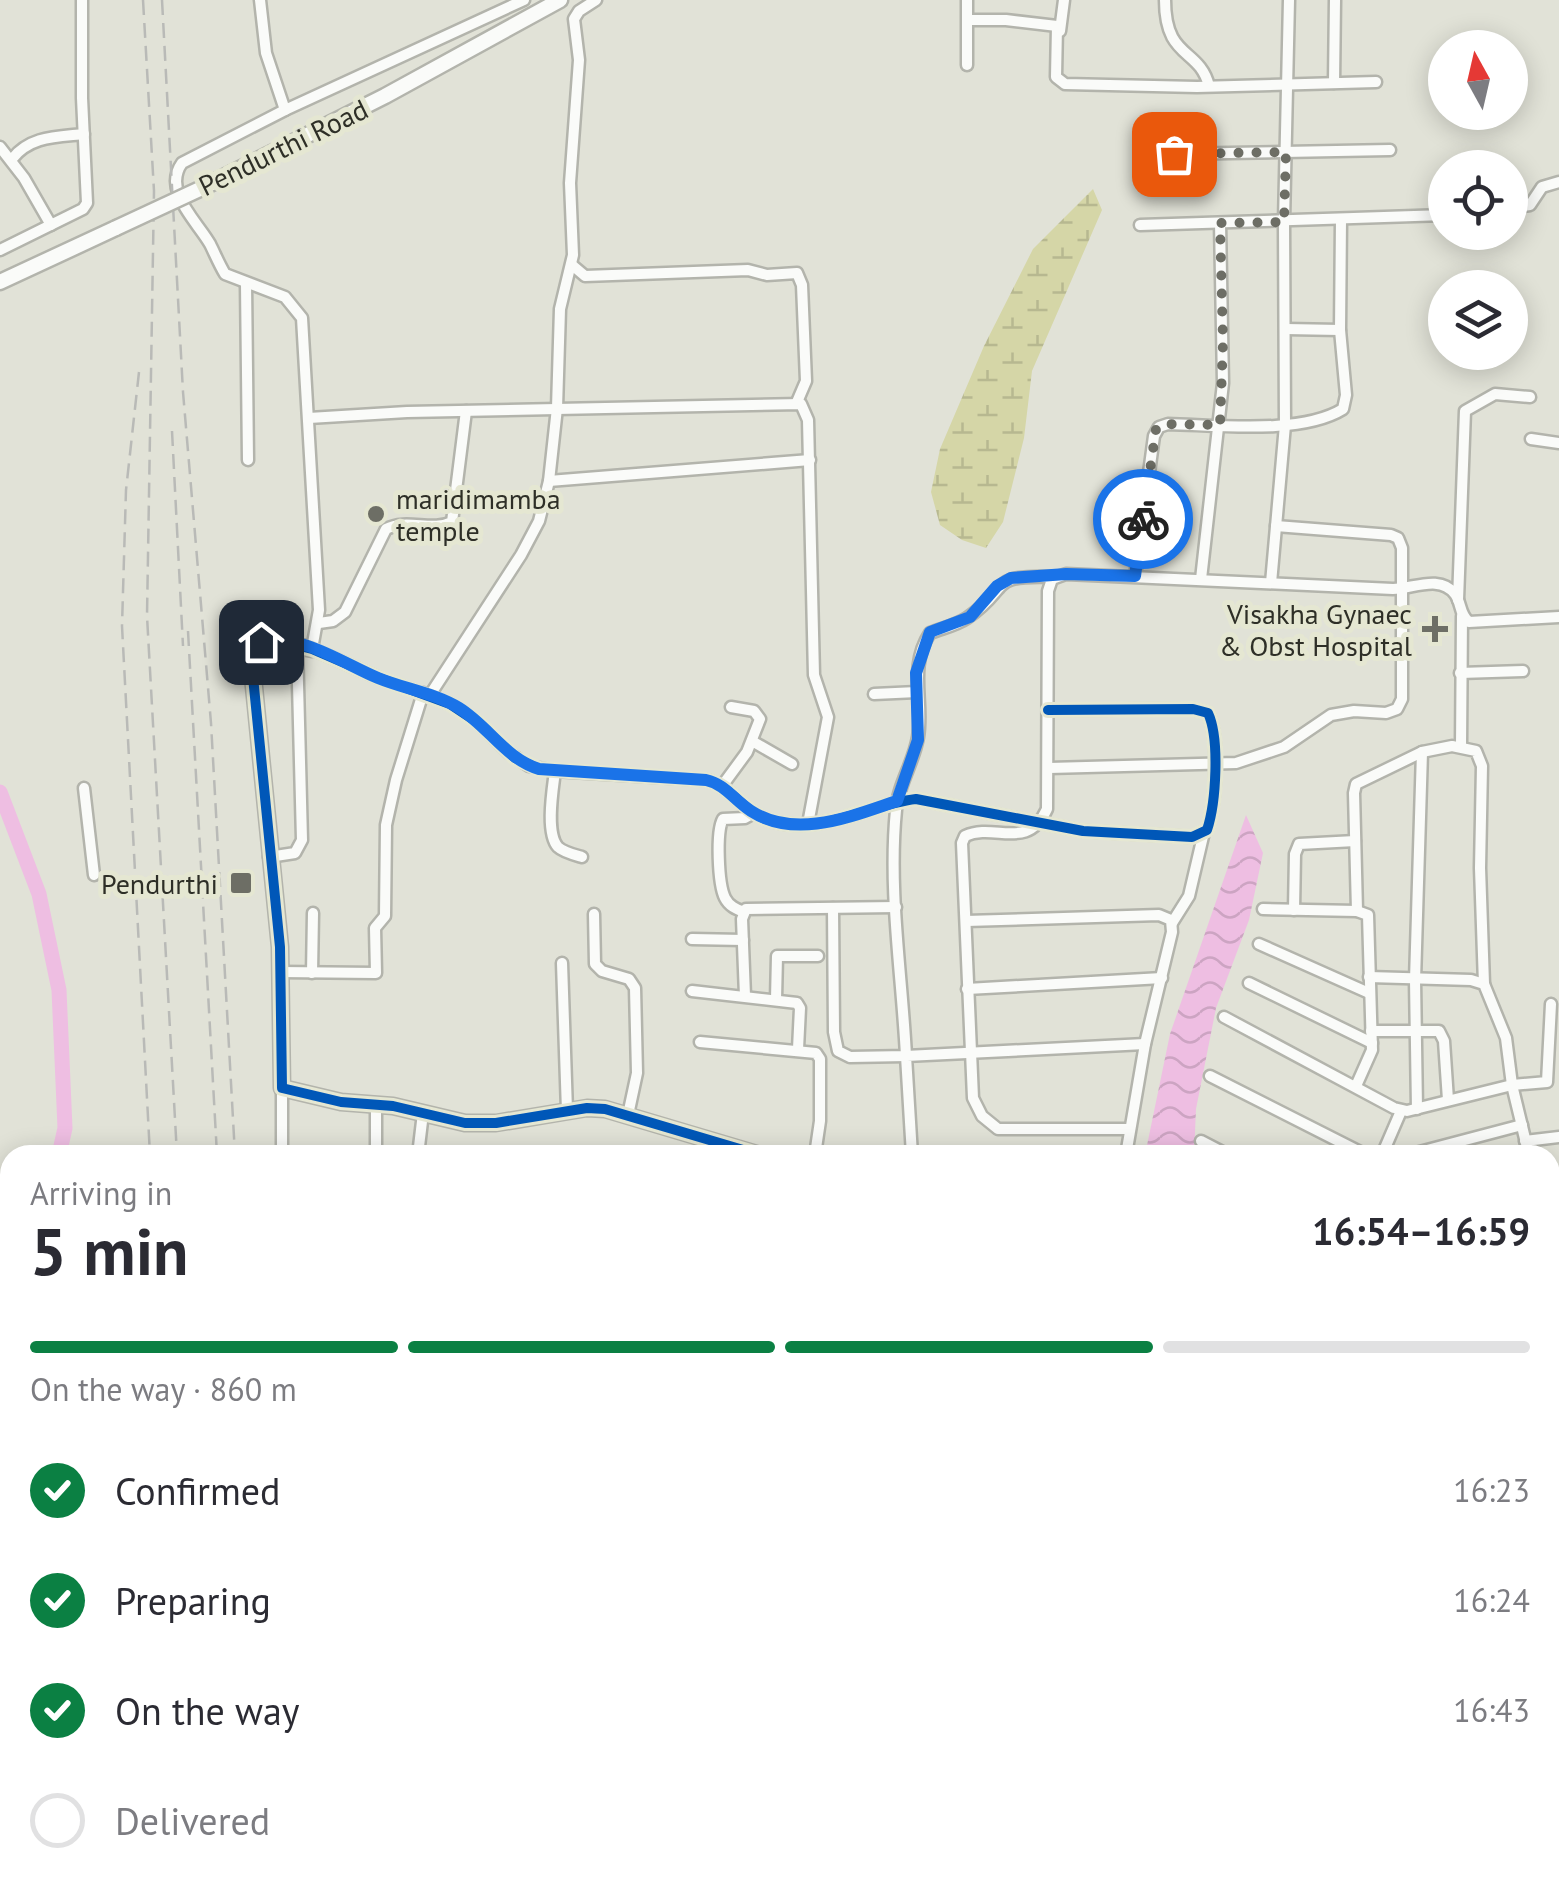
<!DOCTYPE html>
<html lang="en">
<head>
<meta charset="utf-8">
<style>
  :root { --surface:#fff; --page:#f2f2f3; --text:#2b2b33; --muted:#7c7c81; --line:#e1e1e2; --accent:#0b8043 }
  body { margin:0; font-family:"PT Sans",sans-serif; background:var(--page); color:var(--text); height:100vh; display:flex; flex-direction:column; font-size:38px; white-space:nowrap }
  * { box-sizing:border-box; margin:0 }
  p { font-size:32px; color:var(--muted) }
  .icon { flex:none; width:55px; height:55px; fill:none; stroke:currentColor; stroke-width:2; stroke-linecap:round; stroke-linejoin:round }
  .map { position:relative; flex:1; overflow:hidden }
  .sheet { position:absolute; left:0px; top:1145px; width:1560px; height:752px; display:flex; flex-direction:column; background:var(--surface); border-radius:30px 30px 0 0; box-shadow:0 5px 25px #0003 }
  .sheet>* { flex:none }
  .needle { width:65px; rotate:352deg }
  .controls { position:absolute; left:1428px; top:30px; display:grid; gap:20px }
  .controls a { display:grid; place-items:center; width:100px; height:100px; border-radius:50%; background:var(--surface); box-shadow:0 5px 25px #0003; font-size:50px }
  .pin { position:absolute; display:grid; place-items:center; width:85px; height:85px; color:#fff; margin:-42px; border-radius:20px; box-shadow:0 5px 15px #0006 }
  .courier { position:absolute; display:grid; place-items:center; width:100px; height:100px; margin:-50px; border:8px solid #1a73e8; border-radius:50%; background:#fff; color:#222; box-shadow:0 2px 12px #0007 }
  .headline em { font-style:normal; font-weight:800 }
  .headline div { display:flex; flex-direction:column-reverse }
  .headline { display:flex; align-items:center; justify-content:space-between; height:170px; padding:0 30px }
  h1 { font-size:65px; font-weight:800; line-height:75px }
  .bar { display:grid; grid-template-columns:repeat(4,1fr); gap:15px 10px; align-content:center; height:120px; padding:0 30px }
  .bar i { height:12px; border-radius:8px; background:var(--line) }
  .bar .current { background:var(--accent) }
  .bar p { grid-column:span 4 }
  ol { padding:0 30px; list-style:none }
  li { display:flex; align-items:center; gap:30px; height:110px }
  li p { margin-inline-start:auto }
  li .icon { padding:10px; border-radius:50%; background:var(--accent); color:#fff; stroke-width:4 }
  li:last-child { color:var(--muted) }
  li i { width:55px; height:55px; border:5px solid var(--line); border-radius:50% }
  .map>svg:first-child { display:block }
  .wetland { fill:url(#wetland-marsh) }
  .water { fill:url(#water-waves) }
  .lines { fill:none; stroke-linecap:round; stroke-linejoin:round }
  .river { stroke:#eebee2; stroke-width:15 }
  .street-casing { stroke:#b3b4ac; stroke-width:15 }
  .secondary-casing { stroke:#b3b4ac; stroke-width:19 }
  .street { stroke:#fafbf9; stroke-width:10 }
  .secondary { stroke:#fafbf9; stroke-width:14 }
  .rail { stroke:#b9bab7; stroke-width:2.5; stroke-dasharray:15 8; stroke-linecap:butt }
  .secondary-bridge-casing { stroke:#b3b4ac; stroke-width:19; stroke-linecap:butt }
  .secondary-bridge { stroke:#fafbf9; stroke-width:14 }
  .cycleway-casing { stroke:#e5e7d2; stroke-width:16 }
  .cycleway { stroke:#0057b8; stroke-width:10 }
  .done { stroke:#6d6e65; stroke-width:10; stroke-dasharray:0 18 }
  .route { stroke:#1a73e8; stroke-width:12 }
  .poi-dot { fill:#6d6e65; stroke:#e5e7d2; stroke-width:4 }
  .labels { text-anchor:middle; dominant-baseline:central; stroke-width:10; stroke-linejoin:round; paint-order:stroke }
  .street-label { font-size:28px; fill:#2e2f27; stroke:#e5e7d2 }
  .poi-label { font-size:28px; fill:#2e2f27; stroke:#e5e7d2; text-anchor:end }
</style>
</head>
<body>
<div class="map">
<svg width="1559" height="1897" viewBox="0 0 1559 1897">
  <defs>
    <pattern id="wetland-marsh" width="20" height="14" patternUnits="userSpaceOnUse" patternTransform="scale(2.5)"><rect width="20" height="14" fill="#d5d6a7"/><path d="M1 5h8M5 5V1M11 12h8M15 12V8" fill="none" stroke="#b7b890"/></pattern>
    <pattern id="water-waves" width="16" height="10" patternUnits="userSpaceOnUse" patternTransform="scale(2.5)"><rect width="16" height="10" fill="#eebee2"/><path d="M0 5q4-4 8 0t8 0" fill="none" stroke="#cca4c2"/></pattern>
  </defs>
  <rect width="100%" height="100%" fill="#e1e2d7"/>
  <path class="wetland" d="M1093,189L1102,210L1032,371L1024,438L1003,522L986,548L962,540L940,525L931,492L940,449L984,346L1033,249Z"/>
  <path class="water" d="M1246,815L1263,853L1249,920L1216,1008L1196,1109L1194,1155H1145L1170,1034Z"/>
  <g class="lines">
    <g class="river">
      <path d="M0,792L39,894L59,990L65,1128L59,1155"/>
      <path d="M0,1406L10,1376"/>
    </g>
    <defs>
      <g id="street">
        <path d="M260,0L266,53L285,110L182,163C162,191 197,221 210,244C215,254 219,264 225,274L285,297L302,318L319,610L312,649L379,678L450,704L480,724L509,753L529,766L555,771L706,780C729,785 741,808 763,818C816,839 865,805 916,799L1083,831L1192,837L1207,830C1216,803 1220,739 1208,713L1193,709L1048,710"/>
        <path d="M1165,0C1165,60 1199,47 1209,86"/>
        <path d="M968,20H1006L1057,26L1056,77L1065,84L1197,87L1376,82"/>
        <path d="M1060,31L1064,0"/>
        <path d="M967,65V0"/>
        <path d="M1334,83L1335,0"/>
        <path d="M285,110L524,0"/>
        <path d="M0,147L24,178L51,225"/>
        <path d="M1174,154L1390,150"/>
        <path d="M12,159C30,136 56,137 84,134"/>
        <path d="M1510,208L1530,205L1542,187L1559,182"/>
        <path d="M1140,225L1445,215"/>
        <path d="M0,250L83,209L87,203L82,98V0"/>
        <path d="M572,265L585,276L748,270L767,275L797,273L802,285L806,381L797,402"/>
        <path d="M246,284L248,460"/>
        <path d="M1286,329L1340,330"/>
        <path d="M309,418L407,412L801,404L808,420L814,675L828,717L808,824"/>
        <path d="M1531,439L1559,443"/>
        <path d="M549,481L810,460"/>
        <path d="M1135,576L1154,436L1159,427L1168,424C1217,425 1301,435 1343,409L1346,395L1340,330L1341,220"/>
        <path d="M1201,579L1223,383L1220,223"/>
        <path d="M1271,583L1285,425L1284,221L1289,0"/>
        <path d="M1458,600L1465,411L1495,394L1530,397"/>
        <path d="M319,623L333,621L345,612L386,529C407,518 432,532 452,522L466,411"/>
        <path d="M1460,673L1523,671"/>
        <path d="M874,694L917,692"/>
        <path d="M430,695L521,555L539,521L549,481L557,408L560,309L573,255L570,183L579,60L574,19L579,11L596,0"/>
        <path d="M752,741L792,764"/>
        <path d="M1461,746L1462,616"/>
        <path d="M1049,768L1236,763L1284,747L1331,715L1354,711L1386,713L1397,709L1402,699V548L1398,538L1391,535L1276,526"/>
        <path d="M555,771C553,788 545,833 558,847C563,852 575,855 582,857"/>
        <path d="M722,786L747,752L760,719L754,711L731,707"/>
        <path d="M84,788L94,875"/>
        <path d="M269,857L295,853L302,840L297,645"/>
        <path d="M833,908L834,1032L838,1051L850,1057L906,1056C902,975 888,891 896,810C898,785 914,762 918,737C924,701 908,667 930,633C942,628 955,626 967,618C1012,588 985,574 1055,577"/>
        <path d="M1263,909L1357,911L1368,915L1372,1050L1356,1086"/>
        <path d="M1294,910L1295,854L1299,844L1355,841"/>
        <path d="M1357,911L1354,793L1356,784L1422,752L1452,746L1476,751L1482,766L1480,868L1484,984"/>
        <path d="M744,912C736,909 729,906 725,898C718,884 716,831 723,819L745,818L754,813"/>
        <path d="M594,914L595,964L602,971L629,979L635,988L637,1073L628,1115"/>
        <path d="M966,921L1159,915L1171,920L1172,932L1145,1044L1126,1155"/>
        <path d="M1172,923L1189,896L1204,832"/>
        <path d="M692,939L743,940"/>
        <path d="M1259,944L1369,993"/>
        <path d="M562,963L567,1111"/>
        <path d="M281,972L376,973L375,928L385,916L386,825L396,780L423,693"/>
        <path d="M312,973L313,913"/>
        <path d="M1369,977L1471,980L1484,984L1506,1038L1512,1085L1529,1155"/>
        <path d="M1249,983L1372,1043"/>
        <path d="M967,989L1162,978"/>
        <path d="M692,991L797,1003L800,1008L798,1049"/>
        <path d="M745,996L742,919L746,909L896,907"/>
        <path d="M776,999L777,956H818"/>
        <path d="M1224,1017L1394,1108L1407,1111L1512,1085L1547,1082L1551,1004"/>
        <path d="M1371,1031H1439L1444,1041L1448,1100"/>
        <path d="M700,1042L816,1053L820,1059V1121L815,1155"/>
        <path d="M1210,1076L1366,1155"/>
        <path d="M282,1088V1155"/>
        <path d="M1417,1109L1415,980L1422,752"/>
        <path d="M1129,1129H998L982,1116L973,1098L962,843L965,836C995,822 1027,852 1047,809L1048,591L1052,579L1066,574L1393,589C1412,589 1440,574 1455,594C1462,604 1459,614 1469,622L1559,617"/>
        <path d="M1201,1141L1228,1155"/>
        <path d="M1525,1141L1559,1137"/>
        <path d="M376,1155V1105"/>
        <path d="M418,1155L423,1113"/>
        <path d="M912,1155L906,1056L1145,1044"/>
        <path d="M1382,1155L1401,1111"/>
        <path d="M1408,1155L1522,1125"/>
        <path d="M1550,1238L1559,1270"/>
        <path d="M1550,1290L1559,1288"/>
        <path d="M1550,1463L1559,1461"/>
        <path d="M1550,1597L1559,1570"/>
        <path d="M1550,1626L1559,1630"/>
        <path d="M1550,1760L1559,1762"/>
        <path d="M1550,1827L1559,1829"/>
        <path d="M426,1888L484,1897"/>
        <path d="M1199,1888L1247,1897"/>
        <path d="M595,1897V1888"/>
        <path d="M650,1897L651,1888"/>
        <path d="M809,1897L810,1888"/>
        <path d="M1006,1897L1008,1888"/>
        <path d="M1078,1897L1080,1888"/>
        <path d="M1139,1897L1141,1888"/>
        <path d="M1296,1897L1298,1888"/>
        <path d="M1356,1897L1358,1888"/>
      </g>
      <g id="secondary">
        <path d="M202,188L385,96L560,0"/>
        <path d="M0,282L116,228"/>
        <path d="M312,649L265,640L253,647L251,657L280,947L282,1088L341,1102L393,1106L465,1123H496L587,1108L605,1109L760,1155"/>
        <path d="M1550,1360L1559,1359"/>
        <path d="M1550,1705L1559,1708"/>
        <path d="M363,1897V1888"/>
      </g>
    </defs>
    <use href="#street" class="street-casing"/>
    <use href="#secondary" class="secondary-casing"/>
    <use href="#street" class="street"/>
    <use href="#secondary" class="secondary"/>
    <g class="rail">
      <path d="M143,0L154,191L147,616L177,1155"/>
      <path d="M162,0L183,392L211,723L235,1155"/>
      <path d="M139,372L126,490L122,626L150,1155"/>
      <path d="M172,431L183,646"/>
      <path d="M188,631L217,1155"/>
      <path d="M245,1888L246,1897"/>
      <path d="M263,1888V1897"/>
      <path d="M280,1888V1897"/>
    </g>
    <defs>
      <path id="secondary-bridge" d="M116,228L202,188"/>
    </defs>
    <use href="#secondary-bridge" class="secondary-bridge-casing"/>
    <use href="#secondary-bridge" class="secondary-bridge"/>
    <defs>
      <path id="cycleway" d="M760,1155L605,1109L587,1108L496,1123H465L393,1106L341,1102L282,1088L280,947L251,657L253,647L272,639L312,649L379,678L450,704L480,724L515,758L539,769L706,780C729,785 741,808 763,818C816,839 865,805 916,799L1083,831L1192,837L1207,830C1216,803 1220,739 1208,713L1193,709L1048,710"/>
    </defs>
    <use href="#cycleway" class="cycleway-casing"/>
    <use href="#cycleway" class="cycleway"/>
  </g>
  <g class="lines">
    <path class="done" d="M1143,519L1156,429L1164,424L1220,425L1223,342L1220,223L1284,222L1286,152L1174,154"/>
    <path class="route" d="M261,642C299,632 344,664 378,678C405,689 434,693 459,708C488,726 506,759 539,769L706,780C725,784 734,800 751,811C796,840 852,816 897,801L918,740L916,673L930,632L970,617L997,586L1011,578L1066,574L1135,576L1143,519"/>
  </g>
  <g class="poi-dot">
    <circle cx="376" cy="514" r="10"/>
    <path d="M1430 614h10v10h10v10h-10v10h-10v-10h-10v-10h10z"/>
    <rect x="229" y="871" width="24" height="24" rx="5"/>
  </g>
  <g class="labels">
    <g class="street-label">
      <text transform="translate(283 147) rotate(-26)">Pendurthi Road</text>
    </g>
    <g class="poi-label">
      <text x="396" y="498" text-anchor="start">maridimamba<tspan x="396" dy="32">temple</tspan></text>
      <text x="1412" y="613">Visakha Gynaec<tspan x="1412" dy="32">&amp; Obst Hospital</tspan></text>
      <text x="218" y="883">Pendurthi</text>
    </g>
  </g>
</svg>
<div class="controls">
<a><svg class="needle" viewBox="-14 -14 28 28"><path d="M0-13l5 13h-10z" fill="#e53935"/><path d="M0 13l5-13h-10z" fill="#7c7c81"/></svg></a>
<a><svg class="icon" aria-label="locate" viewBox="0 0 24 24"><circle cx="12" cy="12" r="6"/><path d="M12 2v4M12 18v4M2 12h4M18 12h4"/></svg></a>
<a><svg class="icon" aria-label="layers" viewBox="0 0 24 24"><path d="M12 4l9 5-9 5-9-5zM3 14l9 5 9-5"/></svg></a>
</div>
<div class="pin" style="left:1174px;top:154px;background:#ea580c"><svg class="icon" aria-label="bag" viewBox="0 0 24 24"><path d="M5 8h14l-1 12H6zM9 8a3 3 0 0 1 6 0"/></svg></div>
<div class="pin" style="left:261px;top:642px;background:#1f2937"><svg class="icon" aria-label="home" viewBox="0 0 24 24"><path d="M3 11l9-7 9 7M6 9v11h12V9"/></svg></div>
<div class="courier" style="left:1143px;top:519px"><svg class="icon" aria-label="bike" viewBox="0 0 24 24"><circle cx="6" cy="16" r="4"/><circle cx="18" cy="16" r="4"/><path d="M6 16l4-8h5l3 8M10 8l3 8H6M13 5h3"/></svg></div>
<section class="sheet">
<div class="headline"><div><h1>5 min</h1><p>Arriving in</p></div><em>16:54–16:59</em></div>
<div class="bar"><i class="current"></i><i class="current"></i><i class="current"></i><i></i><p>On the way · 860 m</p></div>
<ol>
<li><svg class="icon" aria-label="check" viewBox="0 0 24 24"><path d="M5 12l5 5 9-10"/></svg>Confirmed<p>16:23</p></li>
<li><svg class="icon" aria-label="check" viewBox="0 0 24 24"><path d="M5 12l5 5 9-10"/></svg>Preparing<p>16:24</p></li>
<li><svg class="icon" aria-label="check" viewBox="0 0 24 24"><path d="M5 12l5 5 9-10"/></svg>On the way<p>16:43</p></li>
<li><i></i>Delivered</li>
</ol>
</section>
</div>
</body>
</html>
